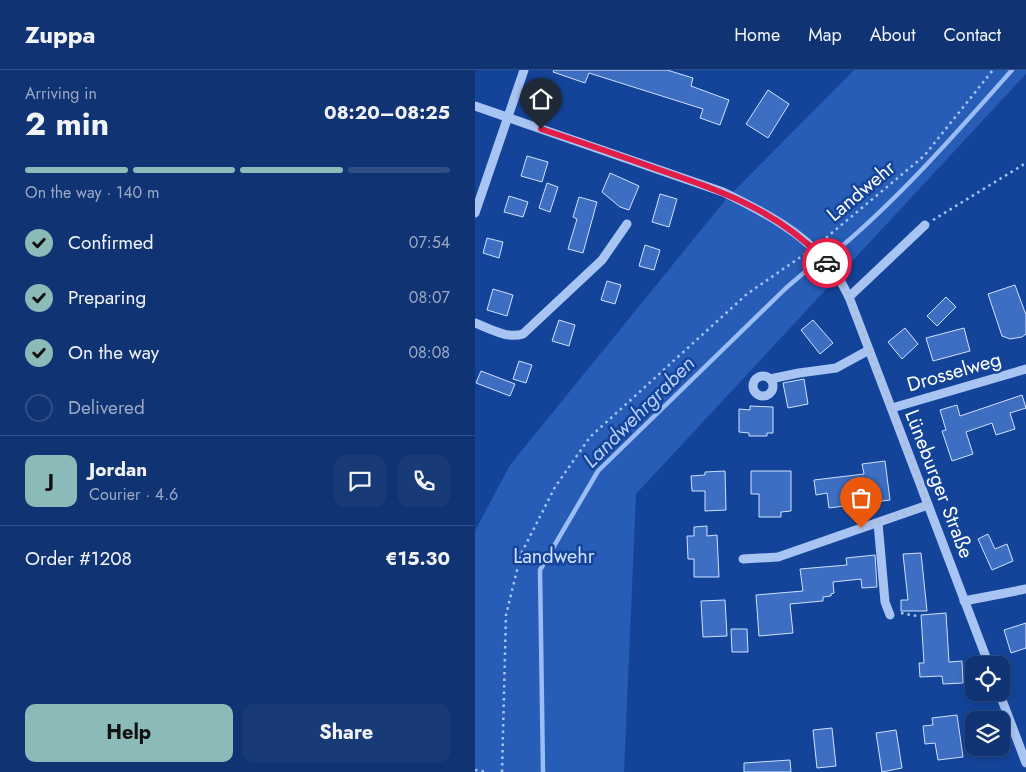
<!DOCTYPE html>
<html lang="en">
<head>
<meta charset="utf-8">
<style>
  :root { --surface:#0f3373; --page:#183b78; --text:#f1f3f6; --muted:#9baac4; --line:#2f4e85; --accent:#8bbbb9 }
  body { margin:0; font-family:Jost,sans-serif; background:var(--page); color:var(--text); height:100vh; display:flex; flex-direction:column; font-size:19px; white-space:nowrap }
  * { box-sizing:border-box; margin:0 }
  p { font-size:16px; color:var(--muted) }
  .icon { flex:none; width:28px; height:28px; fill:none; stroke:currentColor; stroke-width:2; stroke-linecap:round; stroke-linejoin:round }
  .map { position:relative; flex:1; overflow:hidden }
  .details { display:flex; flex-direction:column; background:var(--surface); width:475px }
  .details>* { flex:none }
  .tools { position:absolute; left:490px; top:586px; display:grid; gap:10px }
  .tools a { display:grid; place-items:center; width:45px; height:45px; border-radius:10px; background:var(--surface); box-shadow:0 2px 8px #0003,0 0 0 1px var(--line); font-size:25px }
  .pin { position:absolute; display:grid; place-items:center; width:42px; height:42px; color:#fff; margin:-51px -21px; border-radius:50% 50% 50% 0; rotate:-45deg; box-shadow:0 0 5px #0007 }
  .pin .icon { rotate:45deg }
  .courier { position:absolute; display:grid; place-items:center; width:50px; height:50px; margin:-25px; border:4px solid #e11d48; border-radius:50%; background:#fff; color:#222; box-shadow:0 1px 6px #0007 }
  .summary em { font-style:normal; font-weight:700 }
  .summary div { display:flex; flex-direction:column-reverse }
  .summary { display:flex; align-items:center; justify-content:space-between; height:85px; padding:0 25px }
  h1 { font-size:32px; font-weight:700; line-height:38px }
  .bar { display:grid; grid-template-columns:repeat(4,1fr); gap:8px 5px; align-content:center; height:60px; padding:0 25px }
  .bar i { height:6px; border-radius:4px; background:var(--line) }
  .bar .on { background:var(--accent) }
  .bar p { grid-column:span 4 }
  .line { display:flex; align-items:center; gap:12px; padding:0 25px; border-top:1px solid var(--line) }
  .line div { flex:1 }
  .round { display:grid; place-items:center; flex:none; width:52px; height:52px; border-radius:10px; background:var(--page) }
  ol { padding:0 25px; list-style:none }
  li { display:flex; align-items:center; gap:15px; height:55px }
  li p { margin-inline-start:auto }
  li .icon { padding:5px; border-radius:50%; background:var(--accent); color:#111; stroke-width:4 }
  li:last-child { color:var(--muted) }
  li i { width:28px; height:28px; border:2px solid var(--line); border-radius:50% }
  .action { display:flex; gap:10px; margin-top:auto; padding:10px 25px }
  .action a { flex:1; height:58px; border-radius:10px; background:var(--accent); color:#111; font-size:20px; font-weight:700; line-height:58px; text-align:center }
  .action a+a { background:var(--page); color:var(--text) }
  header { display:flex; align-items:center; gap:30px; box-sizing:border-box; height:70px; padding:0 25px; background:var(--surface); border-bottom:1px solid var(--line) }
  header strong { font-size:24px }
  nav { display:flex; gap:28px; margin-inline-start:auto; font-size:18px }
  main { display:flex; flex:1; min-height:0 }
  .map>svg:first-child { display:block }
  .green { fill:#275db7 }
  .lines { fill:none; stroke-linecap:round; stroke-linejoin:round }
  .stream { stroke:#9abdf5; stroke-width:4.5 }
  .building { fill:#3d6ec1; stroke:#d0e1fd }
  .path { stroke:#a8c4f3; stroke-width:2.5; stroke-dasharray:2.5 4; stroke-linecap:butt }
  .minor { stroke:#a8c4f3; stroke-width:9 }
  .done { stroke:#adbedb; stroke-width:5; stroke-dasharray:0 9 }
  .route { stroke:#e11d48; stroke-width:6 }
  .labels { text-anchor:middle; dominant-baseline:central; stroke-width:5; stroke-linejoin:round; paint-order:stroke }
  .street-label { font-size:20px; fill:#fff; stroke:#144499 }
  .park-label { font-size:20px; fill:#d0e1fd; stroke:#144499 }
  .water-label { font-size:21px; font-style:italic; fill:#b4cef9; stroke:#144499 }
</style>
</head>
<body>
<header>
<strong>Zuppa</strong>
<nav><a>Home</a><a>Map</a><a>About</a><a>Contact</a></nav>
</header>
<main>
<section class="details">
<div class="summary"><div><h1>2 min</h1><p>Arriving in</p></div><em>08:20–08:25</em></div>
<div class="bar"><i class="on"></i><i class="on"></i><i class="on"></i><i></i><p>On the way · 140 m</p></div>
<ol>
<li><svg class="icon" aria-label="check" viewBox="0 0 24 24"><path d="M5 12l5 5 9-10"/></svg>Confirmed<p>07:54</p></li>
<li><svg class="icon" aria-label="check" viewBox="0 0 24 24"><path d="M5 12l5 5 9-10"/></svg>Preparing<p>08:07</p></li>
<li><svg class="icon" aria-label="check" viewBox="0 0 24 24"><path d="M5 12l5 5 9-10"/></svg>On the way<p>08:08</p></li>
<li><i></i>Delivered</li>
</ol>
<div class="line" style="height:90px"><b class="round" style="background:var(--accent);color:#111">J</b><div><b>Jordan</b><p>Courier · 4.6</p></div><a class="round"><svg class="icon" aria-label="chat" viewBox="0 0 24 24"><path d="M4 5h16v11H9l-5 4z"/></svg></a><a class="round"><svg class="icon" aria-label="phone" viewBox="0 0 24 24"><path d="M5 4h4l2 5-3 2q2 4 5 5l2-3 5 2v4C11 20 4 13 5 4z"/></svg></a></div>
<div class="line" style="height:65px"><div>Order #1208</div><b>€15.30</b></div>
<div class="action"><a>Help</a><a>Share</a></div>
</section>
<div class="map">
<svg width="551" height="702" viewBox="0 0 551 702">
  <rect width="100%" height="100%" fill="#144499"/>
  <path class="green" d="M379,0H551V4L161,424L149,702H0V461L35,395L252,128Z"/>
  <g class="lines">
    <g class="stream">
      <path d="M367,176C429,123 483,61 537,0"/>
      <path d="M68,702L65,500L123,401L311,218L345,189"/>
    </g>
  </g>
  <g class="building">
    <path d="M79,0H192L218,8L216,16L254,30L245,55L225,48L228,39L114,3L110,13L78,2Z"/>
    <path d="M293,20L314,34L293,68L271,54Z"/>
    <path d="M52,86L73,92L67,112L46,106Z"/>
    <path d="M135,103L164,116L154,140L145,137L127,122Z"/>
    <path d="M72,113L83,117L75,142L64,138Z"/>
    <path d="M185,124L202,129L194,157L177,152Z"/>
    <path d="M34,126L53,132L48,147L29,142Z"/>
    <path d="M104,127L122,132L108,183L93,179L102,149L98,147Z"/>
    <path d="M12,168L28,172L24,188L8,183Z"/>
    <path d="M170,175L185,180L179,200L164,196Z"/>
    <path d="M132,211L146,215L140,234L126,230Z"/>
    <path d="M540,215L551,245V264L547,267L535,269L527,266L513,224Z"/>
    <path d="M18,219L38,225L32,246L12,240Z"/>
    <path d="M471,227L481,237L462,256L452,246Z"/>
    <path d="M84,250L100,255L94,276L77,271Z"/>
    <path d="M338,250L358,273L345,284L326,260Z"/>
    <path d="M430,258L443,274L427,289L413,272Z"/>
    <path d="M489,258L495,281L458,291L451,268Z"/>
    <path d="M44,291L57,295L51,313L38,309Z"/>
    <path d="M6,301L40,314L35,326L1,313Z"/>
    <path d="M329,309L333,334L313,338L308,313Z"/>
    <path d="M547,325L551,338L535,343L540,359L521,365L517,353L491,362L498,384L477,391L467,361L471,360L465,340L482,335L485,346Z"/>
    <path d="M275,336L298,337V363H292V366H274V363L264,362V339L275,340Z"/>
    <path d="M410,391L415,430L354,438L352,423L341,425L339,410L389,404L387,394Z"/>
    <path d="M250,401L251,440L230,441V421H217L216,406L230,405V402Z"/>
    <path d="M276,401H316V441L306,442V447H284V424H276Z"/>
    <path d="M232,456V466L242,465L244,507H219V489H213L212,466H219V457Z"/>
    <path d="M513,464L520,479L532,474L538,491L517,500L503,469Z"/>
    <path d="M446,483L452,541H426V530H433L428,484Z"/>
    <path d="M400,485L402,517L387,518L386,509L358,512L359,523L356,524V526L348,527V531L315,534L318,563L284,566L281,525L328,521L325,499L372,495L371,488Z"/>
    <path d="M250,530L252,566L228,567L226,531Z"/>
    <path d="M471,543L474,592L487,591L488,613L468,614L467,606L445,607L444,593H449L446,545Z"/>
    <path d="M551,553V578L536,583L529,560Z"/>
    <path d="M256,559H272L273,582H257Z"/>
    <path d="M482,645L488,687L463,690L460,673L450,674L448,656L458,655L457,648Z"/>
    <path d="M357,658L361,696L342,698L338,660Z"/>
    <path d="M421,660L427,698L407,702L401,663Z"/>
    <path d="M315,690L316,702H269V693Z"/>
  </g>
  <g class="lines">
    <g class="path">
      <path d="M458,150L551,93"/>
      <path d="M346,172L449,86L518,0"/>
      <path d="M426,543L442,546"/>
      <path d="M0,700L12,702"/>
      <path d="M27,702L31,545L46,484L80,417L115,367L272,224L330,184"/>
    </g>
    <g class="minor">
      <path d="M0,36L248,122C289,142 330,163 358,200C365,208 369,218 374,227L514,595"/>
      <path d="M0,143L49,0"/>
      <path d="M374,227L450,155"/>
      <path d="M0,253C15,259 33,269 48,264L127,190L152,154"/>
      <circle cx="288" cy="316" r="10"/>
      <path d="M295,309L324,303L361,298L394,280"/>
      <path d="M417,338L551,299"/>
      <path d="M403,453L410,532L415,545"/>
      <path d="M268,489L303,487L453,435"/>
      <path d="M489,531L551,519"/>
      <path d="M524,622L551,693"/>
    </g>
  </g>
  <g class="lines">
    <path class="done" d="M352,193L360,201L374,227L453,435L386,458"/>
    <path class="route" d="M66,59C105,72 143,85 182,99C246,121 305,141 352,193"/>
  </g>
  <g class="labels">
    <g class="street-label">
      <text transform="translate(386 121) rotate(-40)">Landwehr</text>
      <text transform="translate(479 302) rotate(-16)">Drosselweg</text>
      <text transform="translate(464 414) rotate(69)">Lüneburger Straße</text>
    </g>
    <g class="park-label">
      <text x="79" y="486">Landwehr</text>
    </g>
    <g class="water-label">
      <text transform="translate(164 342) rotate(-45)">Landwehrgraben</text>
    </g>
  </g>
</svg>
<div class="tools">
<a><svg class="icon" aria-label="locate" viewBox="0 0 24 24"><circle cx="12" cy="12" r="6"/><path d="M12 2v4M12 18v4M2 12h4M18 12h4"/></svg></a>
<a><svg class="icon" aria-label="layers" viewBox="0 0 24 24"><path d="M12 4l9 5-9 5-9-5zM3 14l9 5 9-5"/></svg></a>
</div>
<div class="pin" style="left:386px;top:458px;background:#ea580c"><svg class="icon" aria-label="bag" viewBox="0 0 24 24"><path d="M5 8h14l-1 12H6zM9 8a3 3 0 0 1 6 0"/></svg></div>
<div class="pin" style="left:66px;top:59px;background:#1f2937"><svg class="icon" aria-label="home" viewBox="0 0 24 24"><path d="M3 11l9-7 9 7M6 9v11h12V9"/></svg></div>
<div class="courier" style="left:352px;top:193px"><svg class="icon" aria-label="car" viewBox="0 0 24 24"><path d="M5 17H2v-5l4-1 3-4h7l3 4 3 1v5h-3M9 17h6M6 11h13"/><circle cx="7" cy="17" r="2"/><circle cx="17" cy="17" r="2"/></svg></div>
</div>
</main>
</body>
</html>
